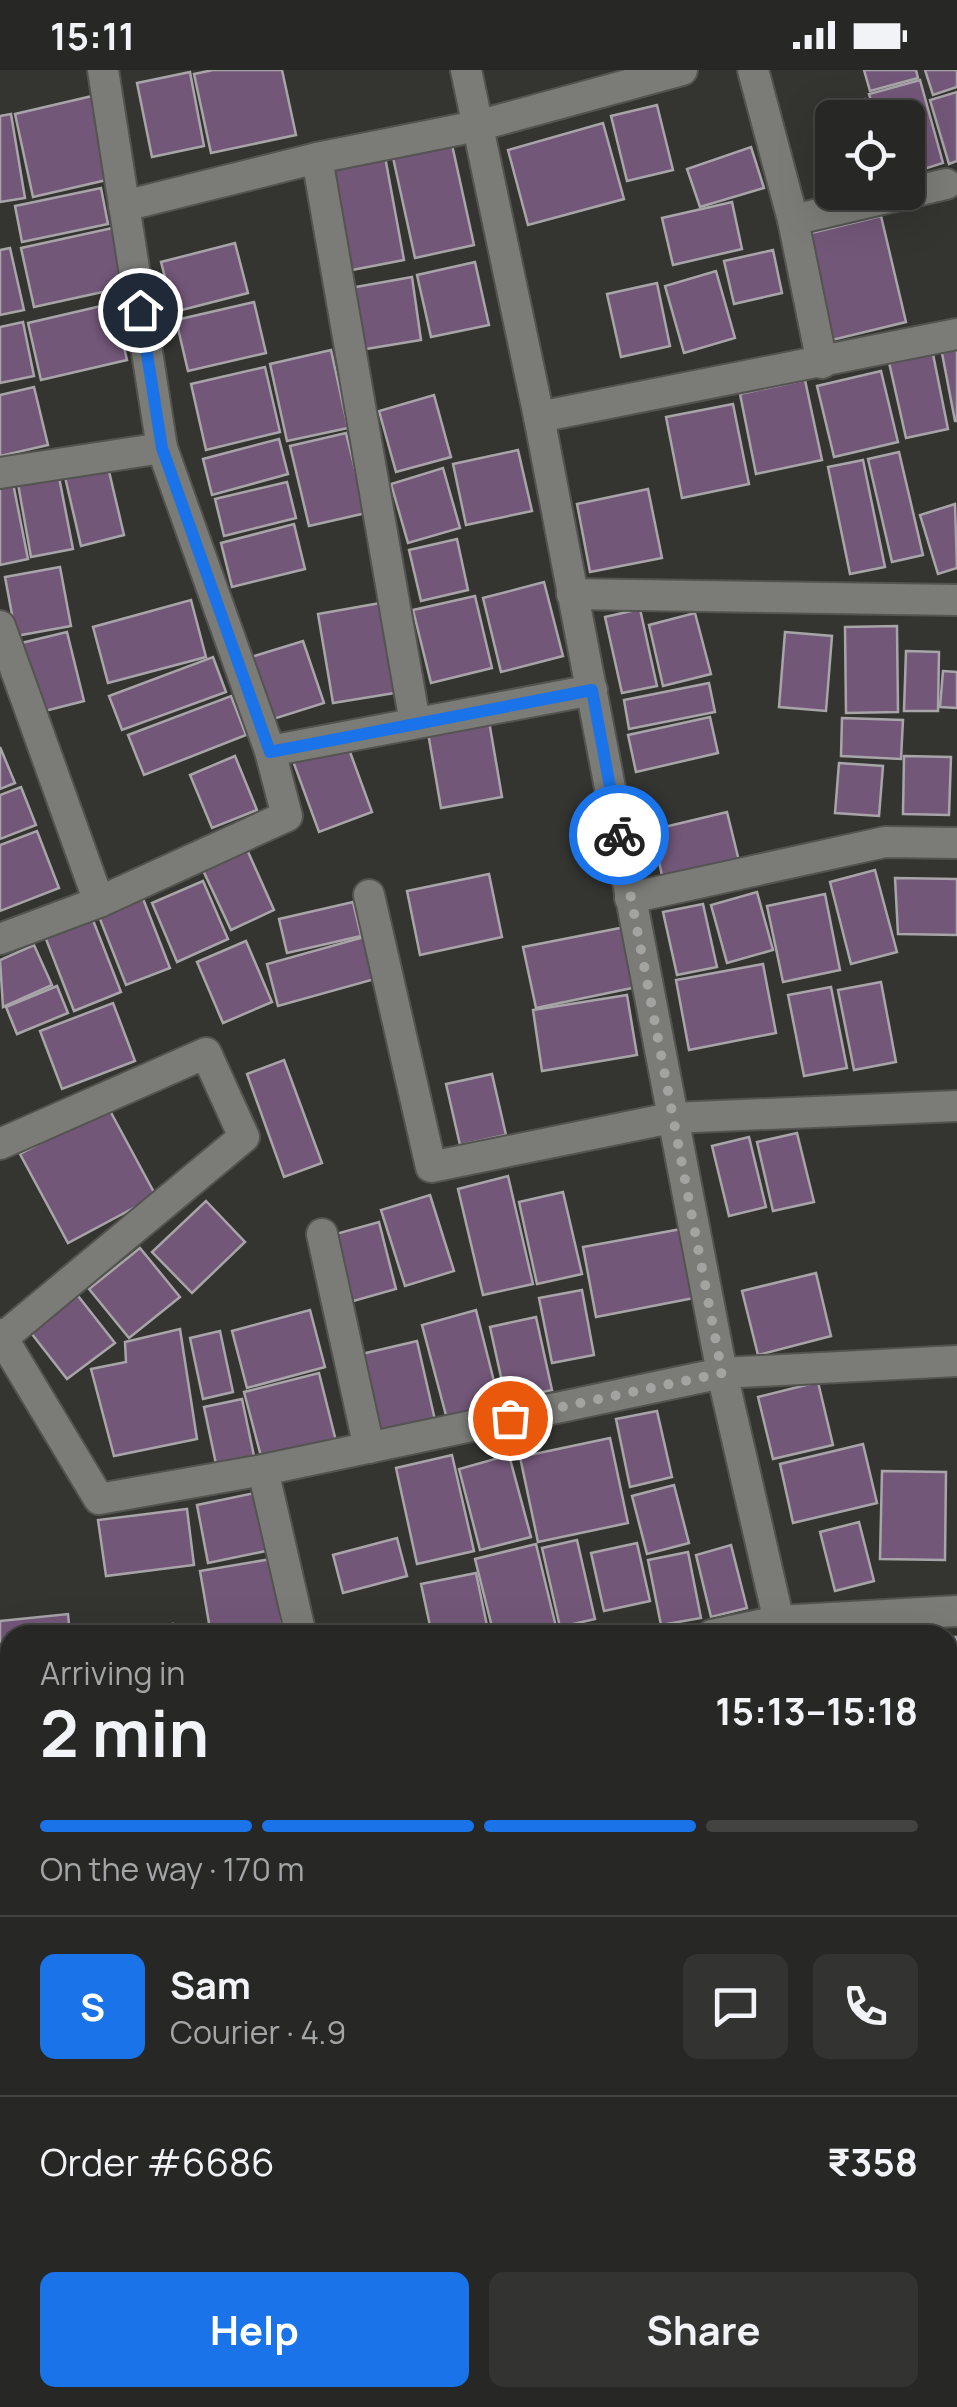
<!DOCTYPE html>
<html lang="en">
<head>
<meta charset="utf-8">
<style>
  :root { --surface:#272725; --page:#333332; --text:#f1f3f6; --muted:#a4a5a7; --line:#434442; --accent:#1a73e8 }
  body { margin:0; font-family:Manrope,sans-serif; background:var(--page); color:var(--text); height:100vh; display:flex; flex-direction:column; font-size:38px; white-space:nowrap }
  * { box-sizing:border-box; margin:0 }
  p { font-size:32px; color:var(--muted) }
  .icon { flex:none; width:55px; height:55px; fill:none; stroke:currentColor; stroke-width:2; stroke-linecap:round; stroke-linejoin:round }
  .map { position:relative; flex:1; overflow:hidden }
  .side { position:absolute; left:0px; top:1555px; width:958px; height:782px; display:flex; flex-direction:column; background:var(--surface); border-radius:30px 30px 0 0; box-shadow:0 10px 40px #0002,0 0 0 2px var(--line) }
  .side>* { flex:none }
  .fabs { position:absolute; left:815px; top:30px; display:grid; gap:20px }
  .fabs a { display:grid; place-items:center; width:110px; height:110px; border-radius:15px; background:var(--surface); box-shadow:0 10px 40px #0002,0 0 0 2px var(--line); font-size:50px }
  .pin { position:absolute; display:grid; place-items:center; width:85px; height:85px; color:#fff; margin:-42px; border:5px solid #fff; border-radius:50%; box-shadow:0 2px 10px #0007 }
  .courier { position:absolute; display:grid; place-items:center; width:100px; height:100px; margin:-50px; border:8px solid #1a73e8; border-radius:50%; background:#fff; color:#222; box-shadow:0 2px 12px #0007 }
  .summary em { font-style:normal; font-weight:700 }
  .summary div { display:flex; flex-direction:column-reverse }
  .summary { display:flex; align-items:center; justify-content:space-between; height:170px; padding:0 40px }
  h1 { font-size:65px; font-weight:700; line-height:75px }
  .bar { display:grid; grid-template-columns:repeat(4,1fr); gap:15px 10px; align-content:center; height:120px; padding:0 40px }
  .bar i { height:12px; border-radius:8px; background:var(--line) }
  .bar .current { background:var(--accent) }
  .bar p { grid-column:span 4 }
  .line { display:flex; align-items:center; gap:25px; padding:0 40px; border-top:2px solid var(--line) }
  .line div { flex:1 }
  .round { display:grid; place-items:center; flex:none; width:105px; height:105px; border-radius:15px; background:var(--page) }
  .primary-button { display:flex; gap:20px; margin-top:auto; padding:20px 40px }
  .primary-button a { flex:1; height:115px; border-radius:15px; background:var(--accent); color:#fff; font-size:40px; font-weight:700; line-height:115px; text-align:center }
  .primary-button a+a { background:var(--page); color:var(--text) }
  .status { display:flex; justify-content:space-between; align-items:center; height:70px; padding:0 50px; background:var(--surface); direction:ltr }
  .status svg { height:28px; fill:currentColor }
  .map>svg:first-child { display:block }
  .building { fill:#735779; stroke:#a8a5a8; stroke-width:2.5 }
  .lines { fill:none; stroke-linecap:round; stroke-linejoin:round }
  .minor-casing { stroke:#535350; stroke-width:34 }
  .highway-casing { stroke:#535350; stroke-width:34 }
  .minor { stroke:#7b7b77; stroke-width:30 }
  .highway { stroke:#989c4f; stroke-width:30 }
  .done { stroke:#a3a3a1; stroke-width:10; stroke-dasharray:0 18 }
  .route { stroke:#1a73e8; stroke-width:12 }
</style>
</head>
<body>
<div class="status"><b>15:11</b><svg viewBox="0 0 49 12"><path d="M0 12V9h3v3zM5 12V6h3v6zM10 12V3h3v9zM15 12V0h3v12zM26 1h20v11H26zM47 4h2v5h-2z"/></svg></div>
<div class="map">
<svg width="957" height="2337" viewBox="0 0 957 2337">
  <rect width="100%" height="100%" fill="#343431"/>
  <g class="building">
    <path d="M213,0H282L296,65L211,83L194,4Z"/>
    <path d="M864,0H916L918,8L870,21Z"/>
    <path d="M925,0H957V17L933,25Z"/>
    <path d="M190,2L204,76L152,87L137,13Z"/>
    <path d="M920,10L943,93L908,104V48H876L869,24Z"/>
    <path d="M957,22V91L949,94L930,30Z"/>
    <path d="M92,26L111,109L33,127L15,44Z"/>
    <path d="M865,29L871,48H832V54L828,41Z"/>
    <path d="M657,35L673,100L627,111L611,46Z"/>
    <path d="M11,44L25,128L0,132V46Z"/>
    <path d="M603,53L624,129L528,155L508,80Z"/>
    <path d="M451,70L474,175L415,188L392,83Z"/>
    <path d="M751,77L764,118L700,137L687,99Z"/>
    <path d="M384,81L404,190L347,201L327,92Z"/>
    <path d="M101,118L108,154L22,172L15,136Z"/>
    <path d="M732,132L742,179L673,195L662,148Z"/>
    <path d="M881,146L906,252L832,270L807,164Z"/>
    <path d="M117,157L130,216L34,237L21,178Z"/>
    <path d="M235,173L248,223L174,242L161,192Z"/>
    <path d="M10,178L24,240L0,245V180Z"/>
    <path d="M773,180L782,223L734,234L724,191Z"/>
    <path d="M475,192L489,255L431,267L417,205Z"/>
    <path d="M716,201L735,268L684,283L665,216Z"/>
    <path d="M412,207L421,270L360,280L350,218Z"/>
    <path d="M657,213L670,276L621,287L607,224Z"/>
    <path d="M254,232L266,283L188,301L176,250Z"/>
    <path d="M114,233L127,290L41,310L28,253Z"/>
    <path d="M23,252L34,306L0,313V257Z"/>
    <path d="M957,274V351H955L941,278Z"/>
    <path d="M932,279L948,359L906,368L888,288Z"/>
    <path d="M331,280L348,358L287,371L270,294Z"/>
    <path d="M265,297L280,362L206,380L191,314Z"/>
    <path d="M881,301L898,372L834,387L817,316Z"/>
    <path d="M805,310L822,390L756,404L740,324Z"/>
    <path d="M34,317L48,375L0,386V325Z"/>
    <path d="M434,325L451,387L396,402L379,341Z"/>
    <path d="M733,334L749,414L682,428L666,347Z"/>
    <path d="M346,363L366,443L309,456L290,376Z"/>
    <path d="M279,369L288,404L212,425L203,389Z"/>
    <path d="M518,380L532,441L466,455L453,394Z"/>
    <path d="M899,382L923,485L892,492L868,389Z"/>
    <path d="M863,390L885,497L850,504L828,397Z"/>
    <path d="M108,397L124,465L81,476L65,407Z"/>
    <path d="M443,398L460,458L408,473L391,414Z"/>
    <path d="M59,407L73,479L31,487L18,414Z"/>
    <path d="M287,412L296,448L224,466L215,429Z"/>
    <path d="M13,413L28,489L0,495V416Z"/>
    <path d="M648,419L662,488L590,502L577,434Z"/>
    <path d="M955,434L957,498L938,504L920,445Z"/>
    <path d="M294,454L305,499L232,517L221,473Z"/>
    <path d="M457,469L468,520L421,531L409,480Z"/>
    <path d="M60,497L71,556L16,566L5,507Z"/>
    <path d="M544,512L563,586L501,602L483,528Z"/>
    <path d="M475,526L492,598L431,613L413,540Z"/>
    <path d="M191,530L206,587L108,613L93,557Z"/>
    <path d="M386,532L401,622L333,633L318,544Z"/>
    <path d="M640,539L657,616L622,623L605,547Z"/>
    <path d="M695,543L711,604L663,616L649,555Z"/>
    <path d="M897,556L898,642L846,643L845,557Z"/>
    <path d="M67,562L84,631L33,644L17,574Z"/>
    <path d="M785,562L832,566L826,641L779,637Z"/>
    <path d="M303,571L324,633L267,651L248,588Z"/>
    <path d="M906,581L939,582L938,641H904Z"/>
    <path d="M213,587L226,622L122,660L109,626Z"/>
    <path d="M943,601L957,602V638L940,637Z"/>
    <path d="M709,613L715,642L629,659L624,630Z"/>
    <path d="M231,626L246,665L144,705L128,665Z"/>
    <path d="M488,645L502,727L441,738L427,657Z"/>
    <path d="M710,647L718,683L636,702L628,665Z"/>
    <path d="M842,648L903,650L901,689L841,686Z"/>
    <path d="M346,671L372,742L319,762L293,691Z"/>
    <path d="M0,677L15,713L0,719Z"/>
    <path d="M235,686L257,740L212,758L190,705Z"/>
    <path d="M904,686L951,687L949,745L903,744Z"/>
    <path d="M839,693L883,696L879,746L835,743Z"/>
    <path d="M21,717L36,755L0,769V725Z"/>
    <path d="M727,742L739,791L663,810L652,760Z"/>
    <path d="M37,761L59,818L0,841V775Z"/>
    <path d="M245,775L274,840L231,860L201,796Z"/>
    <path d="M875,800L897,882L851,894L830,812Z"/>
    <path d="M489,804L502,867L420,885L407,821Z"/>
    <path d="M895,808L957,809V865L898,864Z"/>
    <path d="M203,811L228,869L177,892L152,833Z"/>
    <path d="M757,822L773,880L727,893L711,835Z"/>
    <path d="M825,824L840,900L783,912L767,836Z"/>
    <path d="M142,826L170,898L126,915L98,844Z"/>
    <path d="M353,832L361,866L287,883L279,849Z"/>
    <path d="M703,834L717,897L677,905L663,842Z"/>
    <path d="M91,845L121,922L74,941L44,864Z"/>
    <path d="M625,857L637,917L536,938L523,877Z"/>
    <path d="M364,867L375,909L278,936L267,894Z"/>
    <path d="M246,871L272,932L223,953L197,892Z"/>
    <path d="M34,875L52,915L3,937L0,890Z"/>
    <path d="M763,894L776,963L689,980L676,910Z"/>
    <path d="M881,912L896,992L854,1000L838,920Z"/>
    <path d="M57,916L68,943L17,964L6,937Z"/>
    <path d="M831,917L847,998L804,1006L788,925Z"/>
    <path d="M627,925L637,985L542,1001L533,940Z"/>
    <path d="M113,933L135,991L62,1019L40,961Z"/>
    <path d="M284,990L322,1093L284,1107L247,1004Z"/>
    <path d="M492,1004L506,1065L460,1075L446,1014Z"/>
    <path d="M108,1037L156,1126L68,1173L20,1084Z"/>
    <path d="M797,1063L814,1132L773,1141L757,1072Z"/>
    <path d="M749,1067L766,1137L729,1146L712,1076Z"/>
    <path d="M508,1106L533,1214L483,1225L458,1119Z"/>
    <path d="M563,1122L582,1204L537,1214L519,1132Z"/>
    <path d="M430,1125L454,1201L405,1216L381,1140Z"/>
    <path d="M206,1131L245,1172L192,1223L152,1182Z"/>
    <path d="M379,1152L396,1219L350,1232L332,1165Z"/>
    <path d="M681,1159L694,1228L596,1247L583,1177Z"/>
    <path d="M140,1178L180,1227L129,1268L89,1219Z"/>
    <path d="M816,1203L831,1266L758,1285L742,1221Z"/>
    <path d="M582,1220L594,1285L552,1293L539,1228Z"/>
    <path d="M75,1222L115,1273L67,1309L28,1259Z"/>
    <path d="M310,1240L325,1297L247,1318L232,1261Z"/>
    <path d="M476,1240L500,1335L447,1349L422,1255Z"/>
    <path d="M536,1247L552,1320L506,1330L490,1257Z"/>
    <path d="M180,1259L197,1369L114,1386L91,1299L126,1292L125,1272Z"/>
    <path d="M220,1261L233,1322L203,1329L190,1268Z"/>
    <path d="M417,1271L435,1350L372,1366L353,1286Z"/>
    <path d="M319,1303L337,1375L263,1394L244,1322Z"/>
    <path d="M818,1312L833,1375L773,1389L758,1327Z"/>
    <path d="M242,1329L254,1386L216,1394L204,1337Z"/>
    <path d="M657,1341L672,1407L630,1417L616,1349Z"/>
    <path d="M610,1368L628,1453L538,1472L520,1387Z"/>
    <path d="M863,1374L877,1433L793,1453L780,1394Z"/>
    <path d="M452,1385L474,1481L417,1494L396,1398Z"/>
    <path d="M509,1385L531,1467L480,1480L459,1399Z"/>
    <path d="M882,1401L946,1402L945,1490L880,1489Z"/>
    <path d="M674,1415L689,1473L647,1484L632,1426Z"/>
    <path d="M260,1422L271,1480L208,1493L197,1435Z"/>
    <path d="M187,1439L194,1495L106,1506L98,1450Z"/>
    <path d="M859,1452L874,1511L835,1521L820,1462Z"/>
    <path d="M397,1468L407,1506L343,1523L333,1485Z"/>
    <path d="M577,1470L595,1549L560,1557L542,1478Z"/>
    <path d="M637,1473L650,1531L604,1541L591,1483Z"/>
    <path d="M536,1474L558,1565H494L475,1489Z"/>
    <path d="M731,1475L747,1538L711,1547L696,1485Z"/>
    <path d="M688,1482L701,1548L661,1555L648,1490Z"/>
    <path d="M271,1489L284,1565H211L200,1501Z"/>
    <path d="M476,1503L489,1565H432L421,1514Z"/>
    <path d="M68,1544L70,1565H10V1629L0,1630V1551Z"/>
    <path d="M173,1554L175,1565H106V1564Z"/>
    <path d="M943,1559L944,1565H881V1560Z"/>
    <rect x="952" y="1567" width="5" height="64"/>
    <rect x="948" y="1799" width="9" height="97"/>
    <path d="M957,1900V2002L948,2003V1902Z"/>
    <path d="M10,2144V2190L0,2191V2145Z"/>
  </g>
  <g class="lines">
    <defs>
      <g id="minor">
        <path d="M466,0L539,347L722,1303L782,1565"/>
        <path d="M753,0L793,150L822,293"/>
        <path d="M317,88L415,653"/>
        <path d="M124,136L317,88L477,56L682,0"/>
        <path d="M793,150L946,114"/>
        <path d="M539,347L957,264"/>
        <path d="M0,403L162,378"/>
        <path d="M572,524L957,530"/>
        <path d="M0,556L99,832"/>
        <path d="M270,681L592,620"/>
        <path d="M369,825L431,1097L671,1048L957,1036"/>
        <path d="M630,828L885,772L957,773"/>
        <path d="M0,869L99,832L287,746L270,681L162,378L103,0"/>
        <path d="M0,1074L206,983L244,1067L0,1270"/>
        <path d="M322,1164L369,1378"/>
        <path d="M0,1264L99,1429L263,1400L722,1303L957,1291"/>
        <path d="M263,1400L301,1565"/>
        <path d="M712,1565L778,1551L957,1541"/>
        <path d="M948,1785H957"/>
        <path d="M948,2192L957,2191"/>
        <path d="M0,2230L10,2229"/>
      </g>
      <g id="highway">
        <path d="M948,2278L957,2277"/>
        <path d="M0,2322L10,2321"/>
      </g>
    </defs>
    <use href="#minor" class="minor-casing"/>
    <use href="#highway" class="highway-casing"/>
    <use href="#minor" class="minor"/>
    <use href="#highway" class="highway"/>
  </g>
  <g class="lines">
    <path class="done" d="M510,1348L722,1303L619,765"/>
    <path class="route" d="M140,240L162,378L270,682L592,620L619,765"/>
  </g>
</svg>
<div class="fabs">
<a><svg class="icon" aria-label="locate" viewBox="0 0 24 24"><circle cx="12" cy="12" r="6"/><path d="M12 2v4M12 18v4M2 12h4M18 12h4"/></svg></a>
</div>
<div class="pin" style="left:510px;top:1348px;background:#ea580c"><svg class="icon" aria-label="bag" viewBox="0 0 24 24"><path d="M5 8h14l-1 12H6zM9 8a3 3 0 0 1 6 0"/></svg></div>
<div class="pin" style="left:140px;top:240px;background:#1f2937"><svg class="icon" aria-label="home" viewBox="0 0 24 24"><path d="M3 11l9-7 9 7M6 9v11h12V9"/></svg></div>
<div class="courier" style="left:619px;top:765px"><svg class="icon" aria-label="bike" viewBox="0 0 24 24"><circle cx="6" cy="16" r="4"/><circle cx="18" cy="16" r="4"/><path d="M6 16l4-8h5l3 8M10 8l3 8H6M13 5h3"/></svg></div>
<section class="side">
<div class="summary"><div><h1>2 min</h1><p>Arriving in</p></div><em>15:13–15:18</em></div>
<div class="bar"><i class="current"></i><i class="current"></i><i class="current"></i><i></i><p>On the way · 170 m</p></div>
<div class="line" style="height:180px"><b class="round" style="background:var(--accent);color:#fff">S</b><div><b>Sam</b><p>Courier · 4.9</p></div><a class="round"><svg class="icon" aria-label="chat" viewBox="0 0 24 24"><path d="M4 5h16v11H9l-5 4z"/></svg></a><a class="round"><svg class="icon" aria-label="phone" viewBox="0 0 24 24"><path d="M5 4h4l2 5-3 2q2 4 5 5l2-3 5 2v4C11 20 4 13 5 4z"/></svg></a></div>
<div class="line" style="height:130px"><div>Order #6686</div><b>₹358</b></div>
<div class="primary-button"><a>Help</a><a>Share</a></div>
</section>
</div>
</body>
</html>
